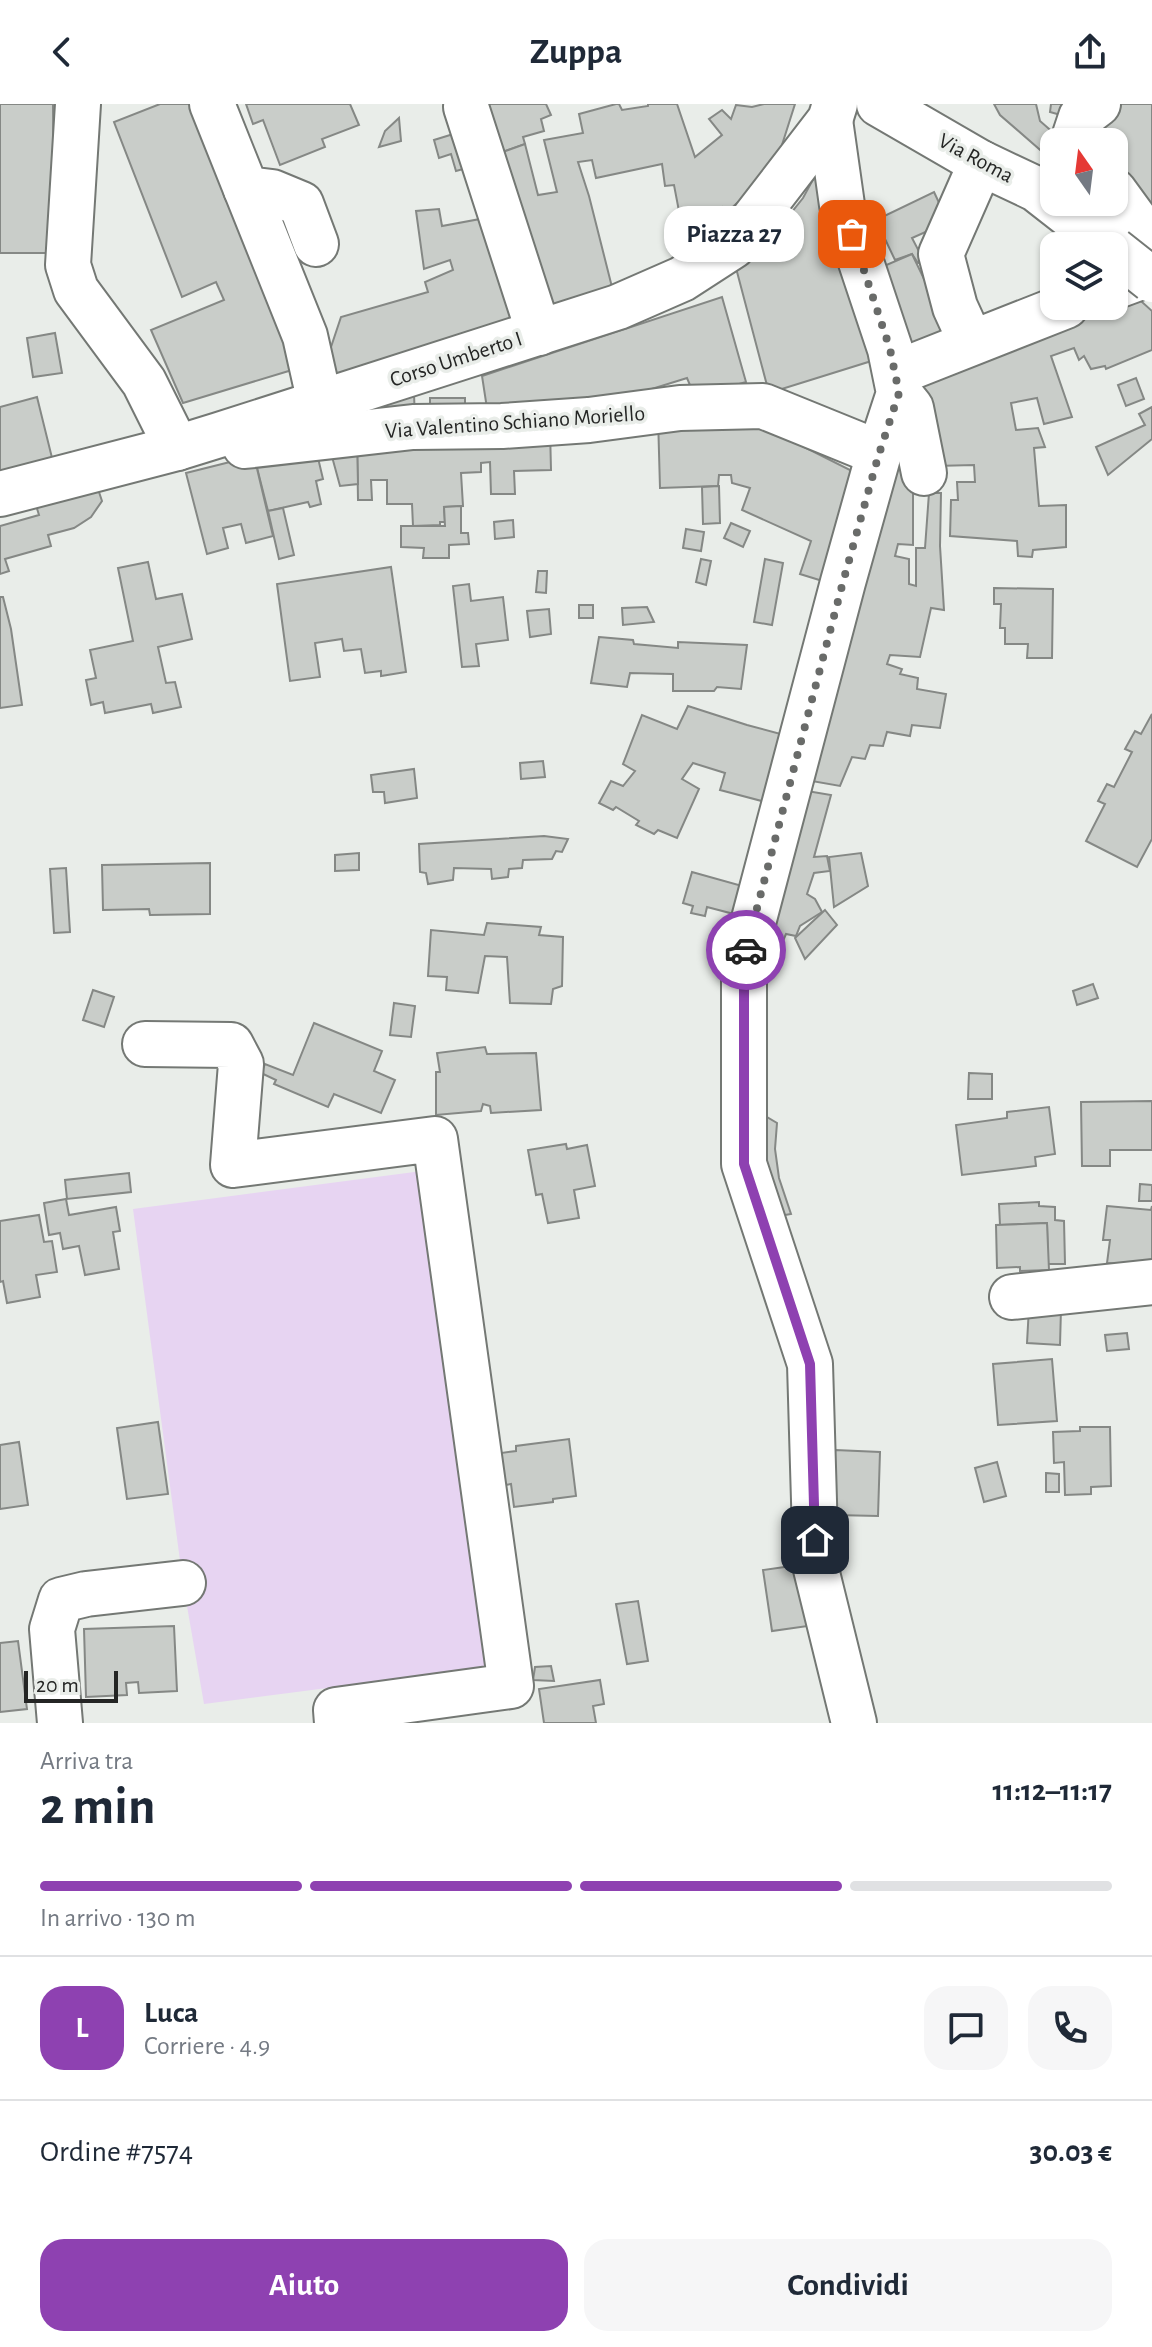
<!DOCTYPE html>
<html lang="it">
<head>
<meta charset="utf-8">
<style>
  :root { --surface:#fff; --page:#f6f6f7; --text:#1f2937; --muted:#747a83; --line:#e0e1e3; --accent:#8e41b1 }
  body { margin:0; font-family:"Alegreya Sans",sans-serif; background:var(--page); color:var(--text); height:100vh; display:flex; flex-direction:column; font-size:30px; white-space:nowrap }
  * { box-sizing:border-box; margin:0 }
  p { font-size:26px; color:var(--muted) }
  .icon { flex:none; width:44px; height:44px; fill:none; stroke:currentColor; stroke-width:2; stroke-linecap:round; stroke-linejoin:round }
  .map { position:relative; height:1619px; overflow:hidden }
  .details { display:flex; flex-direction:column; background:var(--surface); flex:1 }
  .details>* { flex:none }
  .needle { width:52px; rotate:346deg }
  .buttons { position:absolute; left:1040px; top:24px; display:grid; gap:16px }
  .buttons a { display:grid; place-items:center; width:88px; height:88px; border-radius:16px; background:var(--surface); box-shadow:0 2px 6px #0004; font-size:40px }
  .scale { position:absolute; left:24px; bottom:20px; width:94px; box-sizing:border-box; padding-left:8px; border:4px solid #242524; border-top:0; font-size:22px; line-height:28px; white-space:nowrap; color:#242524; -webkit-text-stroke:6px #e9ede9; paint-order:stroke }
  .pin { position:absolute; display:grid; place-items:center; width:68px; height:68px; color:#fff; margin:-34px; border-radius:16px; box-shadow:0 4px 12px #0006 }
  .courier { position:absolute; display:grid; place-items:center; width:80px; height:80px; margin:-40px; border:6px solid #8e41b1; border-radius:50%; background:#fff; color:#222; box-shadow:0 2px 10px #0007 }
  .bubble { position:absolute; height:56px; border-radius:24px; background:var(--surface); box-shadow:0 2px 6px #0004; font-size:26px; font-weight:700; line-height:56px; text-align:center }
  .summary em { font-style:normal; font-weight:700 }
  .summary div { display:flex; flex-direction:column-reverse }
  .summary { display:flex; align-items:center; justify-content:space-between; height:136px; padding:0 40px }
  h1 { font-size:52px; font-weight:700; line-height:60px }
  .bar { display:grid; grid-template-columns:repeat(4,1fr); gap:12px 8px; align-content:center; height:96px; padding:0 40px }
  .bar i { height:10px; border-radius:6px; background:var(--line) }
  .bar .active { background:var(--accent) }
  .bar p { grid-column:span 4 }
  .line { display:flex; align-items:center; gap:20px; padding:0 40px; border-top:2px solid var(--line) }
  .line div { flex:1 }
  .round { display:grid; place-items:center; flex:none; width:84px; height:84px; border-radius:24px; background:var(--page) }
  .button { display:flex; gap:16px; margin-top:auto; padding:16px 40px }
  .button a { flex:1; height:92px; border-radius:24px; background:var(--accent); color:#fff; font-size:32px; font-weight:700; line-height:92px; text-align:center }
  .button a+a { background:var(--page); color:var(--text) }
  header { display:flex; justify-content:space-between; align-items:center; height:104px; padding:0 40px; background:var(--surface); font-size:36px; font-weight:700 }
  .map>svg:first-child { display:block }
  .green { fill:#e7d4f2 }
  .building { fill:#c9cdc9; stroke:#858885; stroke-width:2 }
  .lines { fill:none; stroke-linecap:round; stroke-linejoin:round }
  .minor-casing { stroke:#747874; stroke-width:48 }
  .minor { stroke:#fff; stroke-width:44 }
  .minor-bridge-casing { stroke:#747874; stroke-width:48; stroke-linecap:butt }
  .minor-bridge { stroke:#fff; stroke-width:44 }
  .done { stroke:#696b69; stroke-width:8; stroke-dasharray:0 14.4 }
  .route { stroke:#8e41b1; stroke-width:10 }
  .labels { text-anchor:middle; dominant-baseline:central; stroke-width:7; stroke-linejoin:round; paint-order:stroke }
  .street-label { font-size:22px; fill:#242524; stroke:#e9ede9 }
</style>
</head>
<body>
<header><svg class="icon" aria-label="back" viewBox="0 0 24 24"><path d="M15 5l-7 7 7 7"/></svg>Zuppa<svg class="icon" aria-label="share" viewBox="0 0 24 24"><path d="M12 15V3M7 8l5-5 5 5M5 13v7h14v-7"/></svg></header>
<div class="map">
<svg width="1152" height="1619" viewBox="0 0 1152 1619">
  <rect width="100%" height="100%" fill="#e9ede9"/>
  <path class="green" d="M422,1067L497,1562L204,1600L183,1479L133,1105Z"/>
  <g class="building">
    <path d="M0,0H53L54,149H0Z"/>
    <path d="M160,0H193L287,246L292,266L183,299L151,226L224,196L216,178L182,193L114,18Z"/>
    <path d="M246,0H350L359,21L322,35L325,43L280,61L263,16L253,20Z"/>
    <path d="M479,0H546L551,11L541,15L544,27L523,33L525,40L500,49Z"/>
    <path d="M616,0H619L622,6L648,2V0H677L695,53L722,31L709,15L722,6L731,15L736,1L752,3L764,0H795L774,66L726,109L722,103L683,128L674,81L665,82L662,60L596,74L592,56L578,58L589,92L612,183L543,204L500,49L525,40L538,91L557,88L544,36L583,29L579,10Z"/>
    <path d="M994,0H1036L1040,17L1064,38H1054V58L1000,11Z"/>
    <path d="M1051,0H1079L1075,15L1050,8Z"/>
    <path d="M1106,0H1152V115L1145,99L1114,55V38H1102L1086,16Z"/>
    <path d="M399,14L401,37L379,43L385,27Z"/>
    <path d="M463,27L474,62L456,67L451,50L439,54L434,36Z"/>
    <path d="M816,70L881,254L769,289L736,164L767,145V139L803,94Z"/>
    <path d="M934,88L948,118L912,134L924,157L918,159L912,150L895,156L876,116Z"/>
    <path d="M439,105L442,122L491,113L523,219L337,275L329,249L341,213L428,188L425,178L453,166L450,156L424,165L416,107Z"/>
    <path d="M912,150L952,233L910,253L870,168Z"/>
    <path d="M1131,188L1152,207V246L1106,265L1105,262L1091,265L1084,252L1079,256L1074,244L1051,252L1072,313L1044,320L1037,294L1011,299L1016,326L1038,324L1045,343L1034,344L1039,402L1066,401V443L1033,446L1032,453L1018,452L1017,437L950,432L951,396H958L957,378H975L974,361L935,362L915,269L981,260L979,249L1096,202H1114Z"/>
    <path d="M722,193L746,278L695,293L687,274L626,293L488,311L482,272Z"/>
    <path d="M55,229L62,269L33,273L27,234Z"/>
    <path d="M1136,274L1144,295L1126,302L1118,281Z"/>
    <path d="M414,290L415,316L356,305Z"/>
    <path d="M37,293L54,362L0,376V303Z"/>
    <path d="M430,294H465V317L430,318Z"/>
    <path d="M1152,303V335L1108,371L1096,343L1145,321L1139,310Z"/>
    <path d="M658,313L803,327L800,341L864,373L829,479L800,470L811,437L742,406L750,384L732,379L731,371H719L718,382L660,384Z"/>
    <path d="M899,315L913,349V441L898,440L895,452L909,455V480L916,482V444H925L929,389H941L940,442L944,506L931,504L920,553L890,551L887,560L902,565L900,570L918,574L917,585L946,590L940,624L912,621L910,632L887,628L883,642L870,641L865,655L852,653L840,682L806,676Z"/>
    <path d="M550,325L551,366L514,367L515,390H491L490,358L481,359V368L461,369L463,402L444,403L445,418H440V421L413,422L412,400H387V376H371L372,396H358L357,336Z"/>
    <path d="M357,336L358,380L340,382L328,338Z"/>
    <path d="M314,337L323,375L316,377L321,400L310,403L308,398L268,407L254,352Z"/>
    <path d="M254,352L273,432L246,439L241,420L223,424L228,444L207,450L186,369Z"/>
    <path d="M719,382L720,419L703,420L702,383Z"/>
    <path d="M98,385L102,397L91,413L74,424L48,431L51,442L5,455L9,467L0,470V422L39,411L35,398Z"/>
    <path d="M461,402V429H468L469,440L449,441V454H423L424,444L401,443V422H445L444,403Z"/>
    <path d="M283,404L294,451L279,455L268,407Z"/>
    <path d="M513,416L514,433L495,435L494,418Z"/>
    <path d="M731,419L750,427L743,443L724,434Z"/>
    <path d="M686,425L704,428L701,447L683,444Z"/>
    <path d="M701,455L711,457L706,481L696,478Z"/>
    <path d="M765,455L783,459L772,521L754,518Z"/>
    <path d="M148,458L156,495L182,490L192,535L158,543L166,579L175,578L181,603L153,609L151,600L105,609L103,598L91,601L86,576L96,574L90,546L133,537L118,464Z"/>
    <path d="M391,463L406,568L381,572V567L365,569L361,545L344,547L342,535L315,539L320,573L290,577L277,480Z"/>
    <path d="M538,467H547L546,489L536,488Z"/>
    <path d="M469,480L471,497L503,493L508,536L476,540L479,562L462,563L453,482Z"/>
    <path d="M994,484L1053,485L1052,554H1027L1028,540H1005V524H1000L1001,500H994Z"/>
    <path d="M0,493H3L11,525L22,601L0,604Z"/>
    <rect x="579" y="501" width="14" height="13"/>
    <path d="M647,503L654,518L623,521L622,504Z"/>
    <path d="M549,505L551,530L530,533L527,507Z"/>
    <path d="M599,533L633,536L634,540L678,544V538L747,541L741,585L717,583L714,587H673V570L630,569L627,583L591,579Z"/>
    <path d="M688,602L747,621L799,635L773,700L720,686L725,669L693,659L682,675L699,685L677,734L658,726L654,730L636,721L639,717L616,703L613,706L599,699L611,677L623,682L635,667L623,660L642,611L677,625Z"/>
    <path d="M1152,610V735L1137,763L1086,737L1105,700L1098,697L1107,680L1114,683L1132,648L1125,645L1135,627L1141,630Z"/>
    <path d="M543,657L545,673L521,675L520,659Z"/>
    <path d="M414,665L417,694L385,699L384,688H373L371,671Z"/>
    <path d="M801,686L831,691L814,753L827,752L830,767L814,769L807,790L815,795L822,808L800,822L796,832L786,830L783,837L755,851Z"/>
    <path d="M544,732L568,735L562,748L556,747L552,755L523,756L522,764L509,765L508,773L492,775L491,765L454,764L453,776L428,780L426,769L420,768L419,740Z"/>
    <path d="M359,749V766L335,767V751Z"/>
    <path d="M861,749L868,782L834,803L829,753Z"/>
    <path d="M210,759V810L150,811L149,805L103,806L102,761Z"/>
    <path d="M66,764L70,828L54,829L50,765Z"/>
    <path d="M692,768L753,785L734,810L707,803L705,812L691,809L693,802L683,799Z"/>
    <path d="M825,806L837,821L805,855L795,834Z"/>
    <path d="M487,819L541,823L539,831L563,833L562,882L553,885L551,900L510,899L507,853L485,852L478,889L446,886L447,873L428,872L431,826L484,831Z"/>
    <path d="M1093,880L1098,894L1077,901L1073,887Z"/>
    <path d="M93,886L114,893L104,923L83,916Z"/>
    <path d="M394,899L415,902L411,933L390,931Z"/>
    <path d="M314,919L382,947L374,967L395,976L381,1009L334,990L328,1003L274,980L276,976L261,969L265,960L293,971Z"/>
    <path d="M485,943L487,950L536,949L541,1006L491,1009L490,1002L483,1000L481,1007L436,1011V968H440L437,949Z"/>
    <path d="M969,969L992,970V995H968Z"/>
    <path d="M1152,997V1046H1110V1062H1082L1081,998Z"/>
    <path d="M1049,1003L1055,1050L1035,1053L1036,1062L962,1071L956,1021L1007,1014V1008Z"/>
    <path d="M762,1010L777,1019L775,1045L779,1074L791,1110L773,1113L754,1023Z"/>
    <path d="M566,1040L567,1045L587,1041L595,1082L574,1086L579,1114L548,1119L542,1090L536,1091L528,1046Z"/>
    <path d="M129,1069L131,1088L67,1095L65,1076Z"/>
    <path d="M1140,1080L1152,1081V1097H1139Z"/>
    <path d="M66,1095L69,1111L116,1103L120,1127L113,1128L119,1165L85,1171L79,1142L63,1145L60,1129L49,1131L44,1099Z"/>
    <path d="M1039,1098V1102L1055,1103V1116L1064,1117L1065,1160H1048L1047,1119L1000,1121L999,1100Z"/>
    <path d="M1107,1102L1151,1106L1152,1102V1163L1107,1159L1110,1136H1103Z"/>
    <path d="M39,1111L44,1138L52,1137L57,1168L36,1171L40,1193L7,1199L3,1177L0,1178V1117Z"/>
    <path d="M1047,1119L1049,1166L1020,1167V1163L997,1164L996,1121Z"/>
    <path d="M1029,1203L1061,1205L1060,1241L1027,1239Z"/>
    <path d="M1127,1229L1129,1245L1107,1247L1105,1231Z"/>
    <path d="M1052,1255L1057,1317L998,1321L993,1260Z"/>
    <path d="M158,1318L168,1390L127,1395L117,1324Z"/>
    <path d="M1080,1323H1110L1111,1382L1091,1383V1390L1065,1391L1064,1358L1054,1359L1053,1328L1080,1327Z"/>
    <path d="M569,1335L576,1392L553,1395V1398L514,1403L511,1380L505,1381L501,1349L516,1347V1342Z"/>
    <path d="M19,1338L28,1401L0,1405V1341Z"/>
    <path d="M835,1346L880,1348L878,1412L834,1411Z"/>
    <path d="M997,1358L1006,1392L984,1398L975,1364Z"/>
    <path d="M1046,1369L1059,1370V1388H1046Z"/>
    <path d="M806,1460L815,1521L772,1527L763,1466Z"/>
    <path d="M638,1497L648,1557L627,1560L616,1500Z"/>
    <path d="M174,1522L177,1587L139,1589L138,1578L126,1579L127,1591L86,1593L84,1525Z"/>
    <path d="M18,1537L27,1605L0,1608V1539Z"/>
    <path d="M551,1562L554,1577L533,1576L535,1563Z"/>
    <path d="M600,1576L604,1600L593,1602L596,1619H544L539,1585Z"/>
  </g>
  <g class="lines">
    <defs>
      <g id="minor">
        <path d="M78,0L68,161L76,186L144,278L177,344"/>
        <path d="M212,0L246,85L272,88L301,100L316,140"/>
        <path d="M879,0L981,59L1036,85L1109,142"/>
        <path d="M466,3L539,229"/>
        <path d="M830,16L842,101L890,245L899,289L878,353L843,478L744,853V1060L810,1260L816,1465L854,1619"/>
        <path d="M1079,38L1075,31L1081,13L1098,0"/>
        <path d="M246,85L305,232L320,299"/>
        <path d="M1114,87L1152,139"/>
        <path d="M1114,183L1152,169"/>
        <path d="M971,238L955,203L941,150L981,59"/>
        <path d="M896,269L1066,202"/>
        <path d="M899,289L911,304L924,369"/>
        <path d="M245,342L413,323L502,322L589,316L680,304L763,302L879,349"/>
        <path d="M0,390L177,344L219,331L618,203L682,175L733,142L830,16L835,0"/>
        <path d="M145,940L231,941L241,960L233,1061L435,1035L511,1582L336,1606L337,1619"/>
        <path d="M1012,1193L1152,1178"/>
        <path d="M60,1619L52,1525L61,1496L86,1490L183,1479"/>
      </g>
    </defs>
    <use href="#minor" class="minor-casing"/>
    <use href="#minor" class="minor"/>
    <defs>
      <path id="minor-bridge" d="M1114,146L1152,176"/>
    </defs>
    <use href="#minor-bridge" class="minor-bridge-casing"/>
    <use href="#minor-bridge" class="minor-bridge"/>
  </g>
  <g class="lines">
    <path class="done" d="M746,846L843,478L878,353L899,289L890,245L852,130"/>
    <path class="route" d="M746,846L744,853V1060L810,1260L815,1436"/>
  </g>
  <g class="labels">
    <g class="street-label">
      <text transform="translate(976 54) rotate(28)">Via Roma</text>
      <text transform="translate(456 255) rotate(-18)">Corso Umberto I</text>
      <text transform="translate(515 318) rotate(-4)">Via Valentino Schiano Moriello</text>
    </g>
  </g>
</svg>
<div class="buttons">
<a><svg class="needle" viewBox="-14 -14 28 28"><path d="M0-13l5 13h-10z" fill="#e53935"/><path d="M0 13l5-13h-10z" fill="#747a83"/></svg></a>
<a><svg class="icon" aria-label="layers" viewBox="0 0 24 24"><path d="M12 4l9 5-9 5-9-5zM3 14l9 5 9-5"/></svg></a>
</div>
<div class="scale">20 m</div>
<div class="pin" style="left:852px;top:130px;background:#ea580c"><svg class="icon" aria-label="bag" viewBox="0 0 24 24"><path d="M5 8h14l-1 12H6zM9 8a3 3 0 0 1 6 0"/></svg></div>
<div class="pin" style="left:815px;top:1436px;background:#1f2937"><svg class="icon" aria-label="home" viewBox="0 0 24 24"><path d="M3 11l9-7 9 7M6 9v11h12V9"/></svg></div>
<div class="courier" style="left:746px;top:846px"><svg class="icon" aria-label="car" viewBox="0 0 24 24"><path d="M5 17H2v-5l4-1 3-4h7l3 4 3 1v5h-3M9 17h6M6 11h13"/><circle cx="7" cy="17" r="2"/><circle cx="17" cy="17" r="2"/></svg></div>
<div class="bubble" style="left:664px;top:102px;width:140px">Piazza 27</div>
</div>
<section class="details">
<div class="summary"><div><h1>2 min</h1><p>Arriva tra</p></div><em>11:12–11:17</em></div>
<div class="bar"><i class="active"></i><i class="active"></i><i class="active"></i><i></i><p>In arrivo · 130 m</p></div>
<div class="line" style="height:144px"><b class="round" style="background:var(--accent);color:#fff">L</b><div><b>Luca</b><p>Corriere · 4.9</p></div><a class="round"><svg class="icon" aria-label="chat" viewBox="0 0 24 24"><path d="M4 5h16v11H9l-5 4z"/></svg></a><a class="round"><svg class="icon" aria-label="phone" viewBox="0 0 24 24"><path d="M5 4h4l2 5-3 2q2 4 5 5l2-3 5 2v4C11 20 4 13 5 4z"/></svg></a></div>
<div class="line" style="height:104px"><div>Ordine #7574</div><b>30.03 €</b></div>
<div class="button"><a>Aiuto</a><a>Condividi</a></div>
</section>
</body>
</html>
